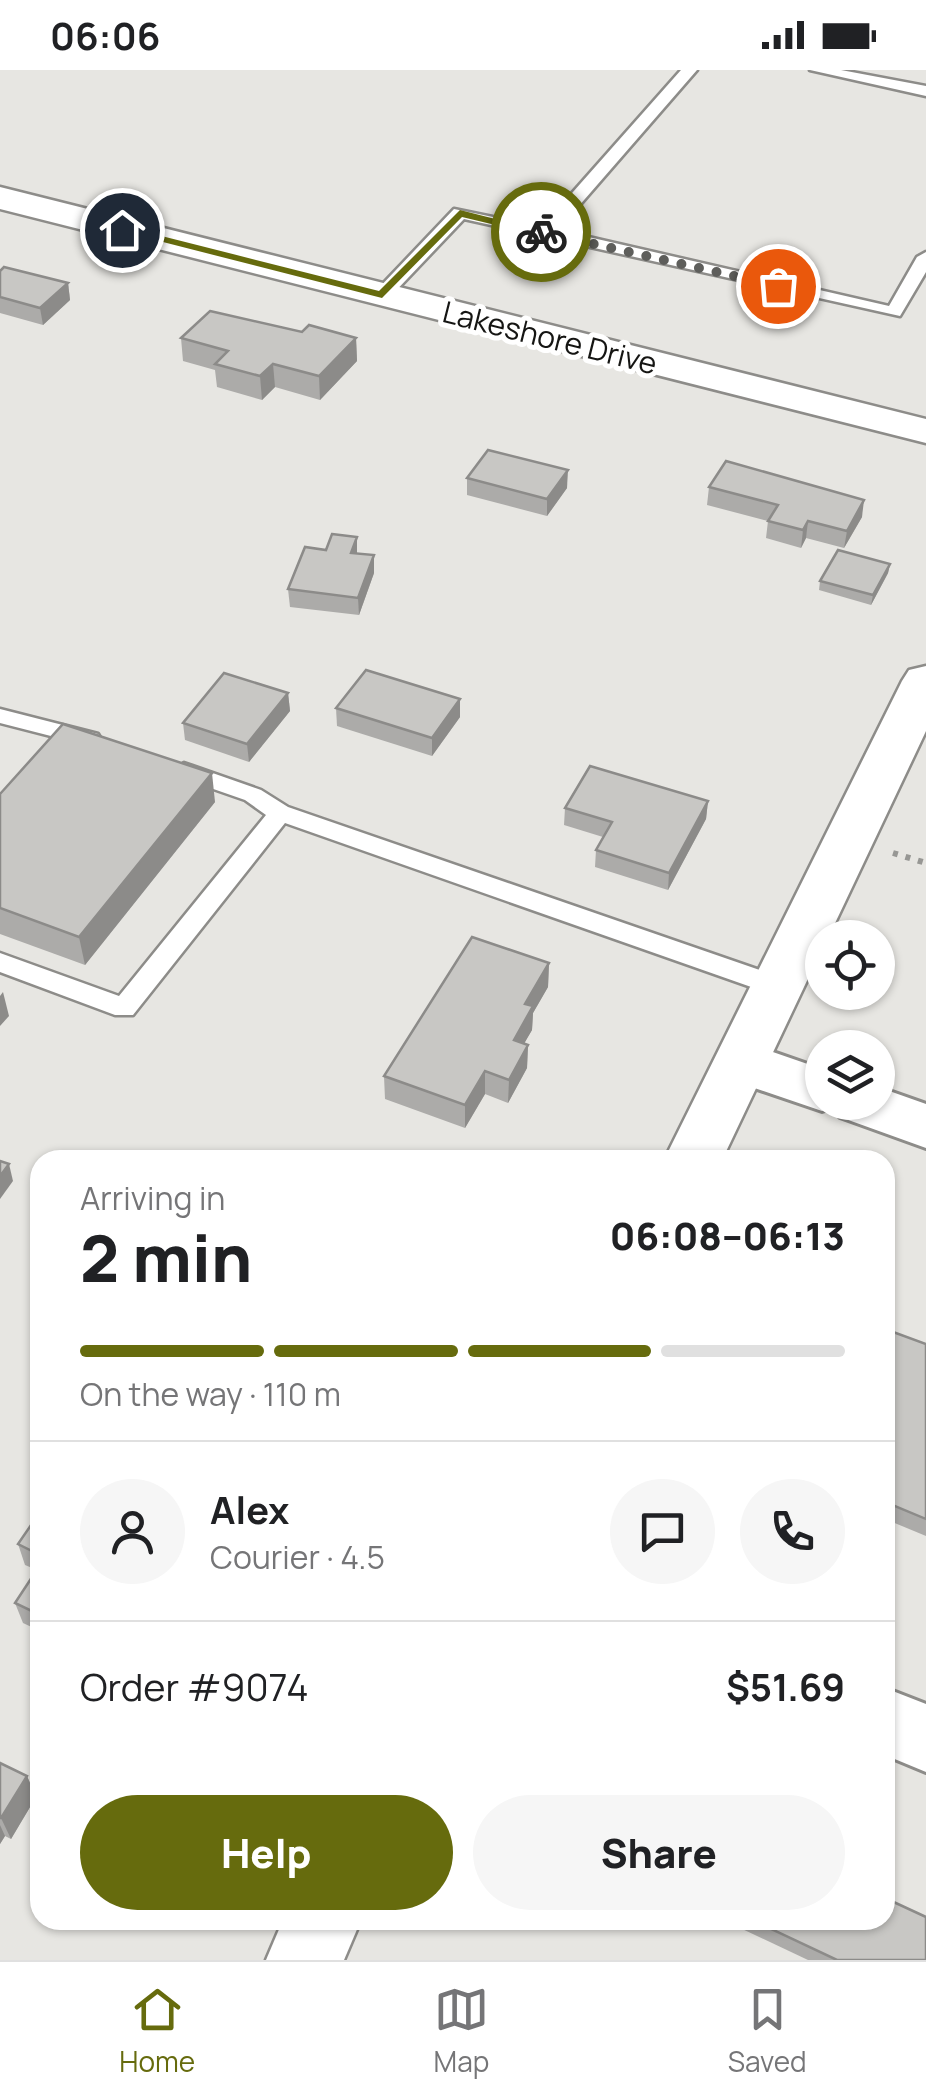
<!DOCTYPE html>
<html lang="en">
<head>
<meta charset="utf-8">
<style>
  :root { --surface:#fff; --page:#f6f6f6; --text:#202124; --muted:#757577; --line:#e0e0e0; --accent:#666b0d }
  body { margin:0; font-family:Manrope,sans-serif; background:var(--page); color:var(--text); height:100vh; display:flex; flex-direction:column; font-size:38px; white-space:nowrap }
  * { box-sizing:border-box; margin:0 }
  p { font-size:32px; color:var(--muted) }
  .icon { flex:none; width:55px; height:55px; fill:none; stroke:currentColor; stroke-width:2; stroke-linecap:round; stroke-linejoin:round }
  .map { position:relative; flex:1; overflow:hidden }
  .sheet { position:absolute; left:30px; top:1080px; width:865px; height:780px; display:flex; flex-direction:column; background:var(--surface); border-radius:30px; box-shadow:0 2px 8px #0004 }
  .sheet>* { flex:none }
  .controls { position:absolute; left:805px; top:850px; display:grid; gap:20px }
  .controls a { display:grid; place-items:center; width:90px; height:90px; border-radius:50%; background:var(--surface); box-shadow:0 2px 8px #0004; font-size:50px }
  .pin { position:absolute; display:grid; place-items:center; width:85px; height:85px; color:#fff; margin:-42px; border:5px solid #fff; border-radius:50%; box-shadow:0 2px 10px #0007 }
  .courier { position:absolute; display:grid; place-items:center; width:100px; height:100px; margin:-50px; border:8px solid #666b0d; border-radius:50%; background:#fff; color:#222; box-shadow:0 2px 12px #0007 }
  .summary em { font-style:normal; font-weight:800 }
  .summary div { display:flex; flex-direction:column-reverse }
  .summary { display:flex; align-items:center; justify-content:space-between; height:170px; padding:0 50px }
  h1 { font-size:65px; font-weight:800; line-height:75px }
  .bar { display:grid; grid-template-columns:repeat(4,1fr); gap:15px 10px; align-content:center; height:120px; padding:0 50px }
  .bar i { height:12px; border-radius:8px; background:var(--line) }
  .bar .on { background:var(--accent) }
  .bar p { grid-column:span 4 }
  .line { display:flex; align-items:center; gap:25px; padding:0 50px; border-top:2px solid var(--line) }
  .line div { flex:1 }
  .round { display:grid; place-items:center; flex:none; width:105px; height:105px; border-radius:52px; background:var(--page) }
  .button { display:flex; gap:20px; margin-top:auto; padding:20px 50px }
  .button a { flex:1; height:115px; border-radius:60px; background:var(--accent); color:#fff; font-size:40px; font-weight:800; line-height:115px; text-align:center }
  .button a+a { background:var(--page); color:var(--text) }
  .status { display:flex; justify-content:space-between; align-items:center; height:70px; padding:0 50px; background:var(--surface); direction:ltr }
  .status svg { height:28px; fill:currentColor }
  .tabs { display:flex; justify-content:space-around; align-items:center; height:140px; border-top:2px solid var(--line); background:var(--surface); font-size:28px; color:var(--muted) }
  .tabs a { display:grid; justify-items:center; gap:5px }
  .tabs .on { color:var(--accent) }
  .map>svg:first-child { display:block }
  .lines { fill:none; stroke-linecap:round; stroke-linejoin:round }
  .service-casing { stroke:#8d8c89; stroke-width:5 }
  .minor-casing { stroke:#8d8c89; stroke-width:6 }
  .tertiary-casing { stroke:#8d8c89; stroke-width:5 }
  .secondary-casing { stroke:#8d8c89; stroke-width:5 }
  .path { stroke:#979794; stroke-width:6; stroke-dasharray:5 8; stroke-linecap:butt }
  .service { fill:#fff; fill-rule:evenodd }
  .minor { fill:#fff; fill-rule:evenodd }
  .tertiary { fill:#fff; fill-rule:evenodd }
  .secondary { fill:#fff; fill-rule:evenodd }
  .wall { fill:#acaba9 }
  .shaded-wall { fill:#8c8b89 }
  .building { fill:#c8c7c4; stroke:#8c8b89; stroke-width:2.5 }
  .route { fill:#666b0d }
  .done { stroke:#5e5e5b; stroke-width:10; stroke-dasharray:0 18 }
  .labels { text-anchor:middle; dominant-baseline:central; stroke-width:10; stroke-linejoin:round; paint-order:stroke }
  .far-street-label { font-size:30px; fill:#151513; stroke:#fff }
</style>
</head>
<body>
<div class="status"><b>06:06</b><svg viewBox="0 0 49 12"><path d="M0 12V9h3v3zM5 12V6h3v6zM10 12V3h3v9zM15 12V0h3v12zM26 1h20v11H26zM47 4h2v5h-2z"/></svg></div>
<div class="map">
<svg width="926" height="1890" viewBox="0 0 926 1890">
  <rect width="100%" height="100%" fill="#e7e6e2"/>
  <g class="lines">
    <defs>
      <g id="service">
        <path d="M681,0H697L558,160L889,236L917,187L926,182V202L900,246L464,149L388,229H376V221L454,139L542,157Z"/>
        <path d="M810,0H841L926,16V26Z"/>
        <path d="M0,639L98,664L101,669L90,676L0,653Z"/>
        <path d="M184,693L261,720L288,737L786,909L789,916L786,923H768L285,753L133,945H115L0,902V883L119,926L266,745L245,730L176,706L173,701Z"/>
      </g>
      <g id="minor">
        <path d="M741,971L822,999V1032H878V1017L926,1034V1078L840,1047L834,1037L822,1041L722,1007L714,992L722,977Z"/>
        <path d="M885,1618L926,1634V1702L885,1685Z"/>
      </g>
      <path id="tertiary" d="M0,117L926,349V373L0,139Z"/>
      <g id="secondary">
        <path d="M926,596V661L828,868H822V879L722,1090H664L902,611L909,600Z"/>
        <path d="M283,1850H361L344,1890H266Z"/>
      </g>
    </defs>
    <use href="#service" class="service-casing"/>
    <use href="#minor" class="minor-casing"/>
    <use href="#tertiary" class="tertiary-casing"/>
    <use href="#secondary" class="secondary-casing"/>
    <path class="path" d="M893,783L926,793"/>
    <use href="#service" class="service"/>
    <use href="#minor" class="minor"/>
    <use href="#tertiary" class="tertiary"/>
    <use href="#secondary" class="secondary"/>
  </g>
  <g class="wall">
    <path d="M0,201L68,213L70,230L43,255L0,243Z"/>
    <path d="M302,262L356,268L357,291L320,330L275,317L262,330L217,317L215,300L183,291L181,268Z"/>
    <path d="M467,408L567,418L547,446L467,425Z"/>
    <path d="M709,417L862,447L844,478L806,468L801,478L766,468L768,451L707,435Z"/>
    <path d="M357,484L374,485V503L359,545L290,537L288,519Z"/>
    <path d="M890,494L888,503L871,535L819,520L820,511Z"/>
    <path d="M288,623L290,641L249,692L185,670L183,653Z"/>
    <path d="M460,629V647L432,686L337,656L336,638Z"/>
    <path d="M0,724L215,732L85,895L0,864Z"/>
    <path d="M708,731L706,749L668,820L595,797L596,780L603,767L564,755L565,738Z"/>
    <path d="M549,893L548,917L533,943L532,960L524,973L528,975L527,998L508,1033L485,1024L465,1058L385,1029L384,1006Z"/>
    <path d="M885,1259L926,1274V1466L885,1449Z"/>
    <path d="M40,1442V1561L23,1553L15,1533L37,1500L25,1495L18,1474Z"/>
    <path d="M0,1693L27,1706L36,1727L11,1769L5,1766L0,1774Z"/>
    <path d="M723,1850H885L926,1890H808Z"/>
  </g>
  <g class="shaded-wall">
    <path d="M68,213L70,230L43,255L40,238Z"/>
    <path d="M356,268L357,291L320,330L319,306Z"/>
    <path d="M273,294L275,317L262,330L260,306Z"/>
    <path d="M568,400L567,418L547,446V429Z"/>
    <path d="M864,430L862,447L844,478L847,461Z"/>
    <path d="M808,451L806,468L801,478L803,460Z"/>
    <path d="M357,467V484L351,483Z"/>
    <path d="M374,485V503L359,545L358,528Z"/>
    <path d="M890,494L888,503L871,535L873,525Z"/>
    <path d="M288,623L290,641L249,692L247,674Z"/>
    <path d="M460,629V647L432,686V668Z"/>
    <path d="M212,703L215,732L85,895L79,867Z"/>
    <path d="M708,731L706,749L668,820L669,803Z"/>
    <path d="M549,893L548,917L533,943L532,960L513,993L514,970L525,934Z"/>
    <path d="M3,922L9,946L0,956V926Z"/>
    <path d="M528,975L527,998L508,1033L509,1010Z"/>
    <path d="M485,1001V1024L465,1058V1035Z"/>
    <path d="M9,1094L13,1111L0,1129V1106Z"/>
    <path d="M27,1706L36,1727L11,1769L1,1748Z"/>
    <path d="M0,1755L5,1766L0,1774Z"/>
  </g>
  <g class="building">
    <path d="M4,197L68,213L40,238L0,227V201Z"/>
    <path d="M210,241L302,262L309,255L356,268L319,306L273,294L260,306L215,294L228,281L181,268Z"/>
    <path d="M488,380L568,400L547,429L467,408Z"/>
    <path d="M726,391L864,430L847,461L808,451L803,460L768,451L778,435L709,417Z"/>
    <path d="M332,464L357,467L351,483L374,485L358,528L288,519L305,477L326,480Z"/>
    <path d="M838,480L890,494L873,525L820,511Z"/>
    <path d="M366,600L460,629L432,668L336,638Z"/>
    <path d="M224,603L288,623L247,674L183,653Z"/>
    <path d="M63,654L212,703L79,867L0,838V724Z"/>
    <path d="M590,696L708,731L669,803L596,780L612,752L565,738Z"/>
    <path d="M472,867L549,893L525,934L533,936L514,970L528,975L509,1010L485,1001L465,1035L384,1006Z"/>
    <path d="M0,1091L9,1094L0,1106Z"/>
    <path d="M885,1259L926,1274V1449L885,1432Z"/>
    <path d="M40,1442V1485L18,1474Z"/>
    <path d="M40,1495V1545L15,1533Z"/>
    <path d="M0,1693L27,1706L1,1748H0Z"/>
    <path d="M885,1828L926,1847V1890H837L752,1850H885Z"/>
  </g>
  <path class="route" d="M460,140L547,162L541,166L462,147L382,228L116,160L122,156L379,221Z"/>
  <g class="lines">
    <path class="done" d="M541,162L778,216"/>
  </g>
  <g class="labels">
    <g class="far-street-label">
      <text transform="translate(550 267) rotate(14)">Lakeshore Drive</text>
    </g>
  </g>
</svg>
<div class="controls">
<a><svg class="icon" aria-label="locate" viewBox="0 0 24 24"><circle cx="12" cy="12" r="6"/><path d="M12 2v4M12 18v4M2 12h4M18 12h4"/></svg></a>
<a><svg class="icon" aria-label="layers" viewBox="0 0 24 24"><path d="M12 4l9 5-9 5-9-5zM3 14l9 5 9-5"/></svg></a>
</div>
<div class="pin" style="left:778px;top:216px;background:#ea580c"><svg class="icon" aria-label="bag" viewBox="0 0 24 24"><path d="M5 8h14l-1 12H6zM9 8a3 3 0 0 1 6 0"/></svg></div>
<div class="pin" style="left:122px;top:160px;background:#1f2937"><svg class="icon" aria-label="home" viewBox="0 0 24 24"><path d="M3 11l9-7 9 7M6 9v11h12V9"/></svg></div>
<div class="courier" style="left:541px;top:162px"><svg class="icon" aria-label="bike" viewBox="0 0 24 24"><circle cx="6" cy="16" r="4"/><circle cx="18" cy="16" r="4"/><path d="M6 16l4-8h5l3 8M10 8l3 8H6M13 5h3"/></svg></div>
<section class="sheet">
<div class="summary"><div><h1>2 min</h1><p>Arriving in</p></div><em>06:08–06:13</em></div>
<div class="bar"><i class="on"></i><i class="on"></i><i class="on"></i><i></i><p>On the way · 110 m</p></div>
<div class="line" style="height:180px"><a class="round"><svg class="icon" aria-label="person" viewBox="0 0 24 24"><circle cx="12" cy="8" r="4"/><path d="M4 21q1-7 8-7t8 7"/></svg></a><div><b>Alex</b><p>Courier · 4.5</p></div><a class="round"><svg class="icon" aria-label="chat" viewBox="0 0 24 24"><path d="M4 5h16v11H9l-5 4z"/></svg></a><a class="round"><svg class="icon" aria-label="phone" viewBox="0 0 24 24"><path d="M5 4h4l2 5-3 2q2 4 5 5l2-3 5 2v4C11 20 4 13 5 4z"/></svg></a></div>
<div class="line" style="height:130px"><div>Order #9074</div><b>$51.69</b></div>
<div class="button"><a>Help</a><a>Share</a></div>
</section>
</div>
<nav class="tabs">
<a class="on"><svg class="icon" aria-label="home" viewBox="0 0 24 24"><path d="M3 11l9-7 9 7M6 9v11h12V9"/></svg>Home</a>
<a><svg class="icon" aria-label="map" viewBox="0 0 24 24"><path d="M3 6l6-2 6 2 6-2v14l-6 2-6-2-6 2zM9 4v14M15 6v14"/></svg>Map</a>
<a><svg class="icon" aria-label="saved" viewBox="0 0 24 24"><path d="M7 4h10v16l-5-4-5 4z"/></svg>Saved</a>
</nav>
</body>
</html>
